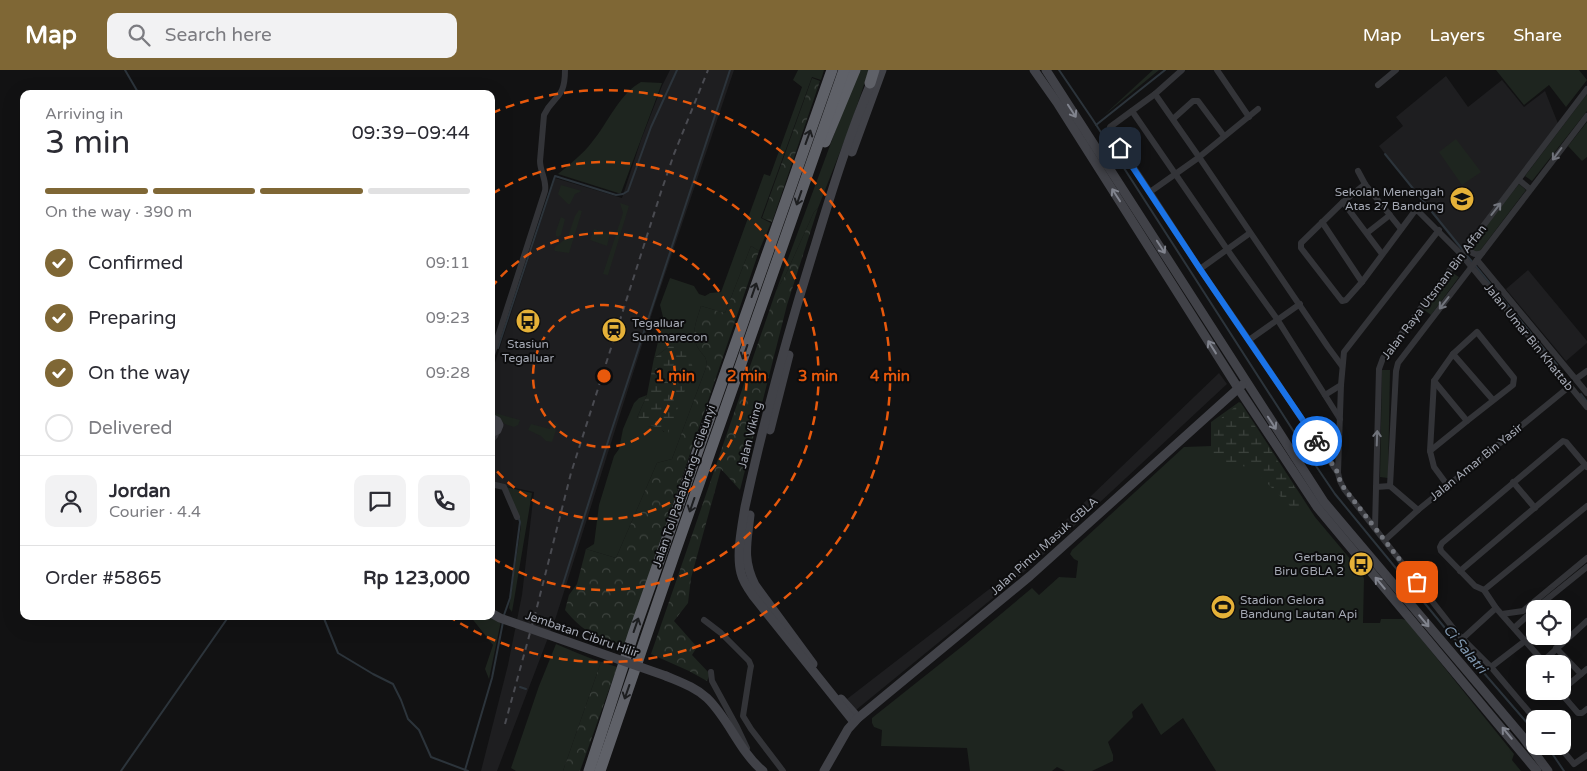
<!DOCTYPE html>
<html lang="en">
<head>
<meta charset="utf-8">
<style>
  :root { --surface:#fff; --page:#f2f2f3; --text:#2b2b33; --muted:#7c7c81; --line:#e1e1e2; --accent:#7f6735 }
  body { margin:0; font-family:"Varela Round",sans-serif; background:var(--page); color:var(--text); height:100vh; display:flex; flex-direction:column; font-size:19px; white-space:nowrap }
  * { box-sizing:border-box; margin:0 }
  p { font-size:16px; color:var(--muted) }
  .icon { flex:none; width:28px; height:28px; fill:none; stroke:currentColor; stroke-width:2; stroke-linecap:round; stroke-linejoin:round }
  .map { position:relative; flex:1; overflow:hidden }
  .drawer { position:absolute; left:20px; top:20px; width:475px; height:530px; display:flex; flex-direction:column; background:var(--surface); border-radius:10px; box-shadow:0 5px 20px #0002 }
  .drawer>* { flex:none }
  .buttons { position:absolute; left:1526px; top:530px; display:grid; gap:10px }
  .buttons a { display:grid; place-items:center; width:45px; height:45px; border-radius:10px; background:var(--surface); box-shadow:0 5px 20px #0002; font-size:25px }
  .pin { position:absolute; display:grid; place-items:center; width:42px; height:42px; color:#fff; margin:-21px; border-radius:10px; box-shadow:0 2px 8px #0006 }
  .courier { position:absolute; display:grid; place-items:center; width:50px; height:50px; margin:-25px; border:4px solid #1a73e8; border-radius:50%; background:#fff; color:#222; box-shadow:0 1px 6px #0007 }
  .headline em { font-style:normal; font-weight:600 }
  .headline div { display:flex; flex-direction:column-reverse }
  .headline { display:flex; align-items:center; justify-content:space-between; height:85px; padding:0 25px }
  h1 { font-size:32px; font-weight:600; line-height:38px }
  .bar { display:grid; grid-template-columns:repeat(4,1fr); gap:8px 5px; align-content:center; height:60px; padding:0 25px }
  .bar i { height:6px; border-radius:4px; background:var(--line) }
  .bar .selected { background:var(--accent) }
  .bar p { grid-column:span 4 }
  .line { display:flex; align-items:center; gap:12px; padding:0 25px; border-top:1px solid var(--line) }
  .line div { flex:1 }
  .round { display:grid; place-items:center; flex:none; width:52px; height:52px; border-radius:10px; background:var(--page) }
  ol { padding:0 25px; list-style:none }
  li { display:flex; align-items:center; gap:15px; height:55px }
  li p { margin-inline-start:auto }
  li .icon { padding:5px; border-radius:50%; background:var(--accent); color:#fff; stroke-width:4 }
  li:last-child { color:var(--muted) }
  li i { width:28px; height:28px; border:2px solid var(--line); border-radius:50% }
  header { display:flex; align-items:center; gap:30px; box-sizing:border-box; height:70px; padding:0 25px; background:var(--accent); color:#fff }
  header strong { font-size:24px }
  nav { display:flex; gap:28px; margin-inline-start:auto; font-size:18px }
  .search { width:350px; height:45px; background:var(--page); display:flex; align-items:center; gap:12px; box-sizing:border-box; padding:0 18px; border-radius:10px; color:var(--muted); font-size:19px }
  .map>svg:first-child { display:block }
  .built { fill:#1e1e20 }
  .green { fill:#1e251f }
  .forest { fill:url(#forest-crowns) }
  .wetland { fill:url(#wetland-marsh) }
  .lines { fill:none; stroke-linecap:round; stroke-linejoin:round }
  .stream { stroke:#2c343b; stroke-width:2 }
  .street { stroke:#333438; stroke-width:6 }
  .secondary { stroke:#414248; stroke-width:9 }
  .highway { stroke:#5f6168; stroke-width:11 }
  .rail { stroke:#4a4b51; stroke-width:2; stroke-dasharray:6 5; stroke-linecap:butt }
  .secondary-bridge { stroke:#414248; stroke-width:9 }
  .oneway { stroke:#81848e }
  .oneway2 { stroke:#1d1e20 }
  .oneway3 { stroke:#71747c }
  .done { stroke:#71747b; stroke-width:5; stroke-dasharray:0 9 }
  .route { stroke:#1a73e8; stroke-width:6 }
  .ring { fill:none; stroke:#e8590c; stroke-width:2.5; stroke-dasharray:9 6 }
  .labels { text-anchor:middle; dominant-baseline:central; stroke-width:4; stroke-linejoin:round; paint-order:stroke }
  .poi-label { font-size:12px; fill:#a4a8b3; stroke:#0d0d0e; text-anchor:end }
  .street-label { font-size:12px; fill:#a4a8b3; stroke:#0d0d0e }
  .water-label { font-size:14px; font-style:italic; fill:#7d94ac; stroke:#0d0d0e }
  .centre { fill:#e8590c; stroke:#0d0d0e; stroke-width:2.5 }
  .ring-label { font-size:15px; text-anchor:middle; font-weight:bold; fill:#e8590c; stroke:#0d0d0e; stroke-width:4; stroke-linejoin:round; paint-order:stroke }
</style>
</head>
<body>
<header>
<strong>Map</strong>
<div class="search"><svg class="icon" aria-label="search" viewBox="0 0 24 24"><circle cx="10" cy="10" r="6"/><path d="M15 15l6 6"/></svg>Search here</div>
<nav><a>Map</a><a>Layers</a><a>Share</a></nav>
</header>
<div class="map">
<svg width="1587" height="701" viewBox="0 0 1587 701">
  <defs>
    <pattern id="forest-crowns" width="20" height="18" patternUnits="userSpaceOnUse" patternTransform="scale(1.25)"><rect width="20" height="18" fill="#1e251f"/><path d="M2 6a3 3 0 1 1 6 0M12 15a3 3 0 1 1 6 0" fill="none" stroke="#3c423d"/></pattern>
    <pattern id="wetland-marsh" width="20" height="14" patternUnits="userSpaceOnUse" patternTransform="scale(1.25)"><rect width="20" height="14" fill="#1e251f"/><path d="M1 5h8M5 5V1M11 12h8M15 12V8" fill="none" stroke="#3c423d"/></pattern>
  </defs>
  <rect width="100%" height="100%" fill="#121213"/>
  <g class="built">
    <path d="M670,0H734L654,237L556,547L497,701H481L508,595L522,525L534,422L491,413V381L494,378L491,373V305L555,108L622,128L641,70L662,16Z"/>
    <path d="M1446,6L1468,37L1502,10L1524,37L1545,21L1559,56L1462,182L1379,76L1403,56L1396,47Z"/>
    <path d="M1528,200L1587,271V273L1566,291L1506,219Z"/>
    <path d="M1219,303L1227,314L1055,474L1015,510L856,640L847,629L1014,500Z"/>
  </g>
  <g class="green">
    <path d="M798,0H824L821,10L812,7L761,148L771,153L759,181L751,176L725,243L701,236C697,250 690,264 698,278C703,286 706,285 707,295L672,389L657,393L616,488L586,479L594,474L599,435L614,386L619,379L623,359L634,333L639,328L647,325L637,348L648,356L659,357L664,362L671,275L654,288L662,255L663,247L660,235L670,208L694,216L699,224L705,226L710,223L721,222L764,104L770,106L802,17L793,10Z"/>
    <path d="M858,0H869L849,59L818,138L814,142L786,204L776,221Z"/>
    <path d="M1153,0H1159L1103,46Z"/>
    <path d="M1496,0H1579L1587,10L1566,37L1549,15L1524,35Z"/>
    <path d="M641,12L662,13L621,123H618L558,104C570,94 583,84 592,72C608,53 619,24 641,12Z"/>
    <path d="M1587,24V41L1532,111L1525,106Z"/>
    <path d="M1587,52V87L1582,91L1568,76Z"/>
    <path d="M1456,69L1481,102L1462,115L1439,82Z"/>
    <path d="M1519,114L1526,120L1479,182H1474L1471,175Z"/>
    <path d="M561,115L582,121L575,124L570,134H568L558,124Z"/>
    <path d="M620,133L629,136L608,205L603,204L623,143Z"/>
    <path d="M579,140L582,141L569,183L555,181L554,179L555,177L568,167L575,146Z"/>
    <path d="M561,147L565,149L561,165L558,167L556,166V161Z"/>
    <path d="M594,159L610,164L607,176L590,170Z"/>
    <path d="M1451,202L1459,207L1431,245L1423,239Z"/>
    <path d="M1382,300H1390L1388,408L1380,407Z"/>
    <path d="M1239,332L1241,333L1315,447L1362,503L1364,509L1363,553H1380L1381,549H1402L1406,550L1514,684L1512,690L1521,701H1216L1183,648L1161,665L1142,633L1132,642L1133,647L1108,672L1113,685V691L1092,701H1065L1057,697L1052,701H970L967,678L881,676L882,660L874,657L872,653V648L877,644L965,574L1032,518L1039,525L1059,507L1076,508L1078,491L1074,489L1070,484L1072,480L1184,377L1211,376V352Z"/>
    <path d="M495,343L520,350L518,355L514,357L505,354L495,345Z"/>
    <path d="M552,353L558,354L552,372L546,371L541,366L528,360L531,354L550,359Z"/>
    <path d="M506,417L532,423L512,542L509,538L521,456L519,447Z"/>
    <path d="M470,546H490L501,551L489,609L485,599L493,575Z"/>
    <path d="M556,574C571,580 586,587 601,592L563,701H516L511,698L539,616Z"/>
  </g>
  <g class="forest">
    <path d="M812,8L820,11L772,152L762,148Z"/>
    <path d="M818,138L787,235L740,420L721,399L691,508L688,533L674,551L697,577L692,585L710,604L707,611L689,601L651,584L776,221L786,204L814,142Z"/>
    <path d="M751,176L759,181L625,575C596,567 584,563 565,540L569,525L577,514L586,479L616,488L657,393L672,389L707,295C706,285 703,286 698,278C690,264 697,250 701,236L725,243Z"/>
    <path d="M601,592L617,597L580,701H563Z"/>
  </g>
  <g class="wetland">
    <path d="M671,275L690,284L693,300L668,363C655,359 657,353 641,358L637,348L647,325L654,288Z"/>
    <path d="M1240,333L1306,435L1296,442L1252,398L1213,390L1214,354Z"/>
  </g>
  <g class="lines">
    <g class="stream">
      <path d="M125,0L139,24"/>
      <path d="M1059,0L1093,50L1314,393L1335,424L1445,558L1535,662"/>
      <path d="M1096,55L1165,0"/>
      <path d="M1385,84L1462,179"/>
      <path d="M1465,183L1557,295"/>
      <path d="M498,278L555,106L616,125L623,124L628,121L651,57L677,0"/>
      <path d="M491,296L494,289"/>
      <path d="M1581,324L1587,332"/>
      <path d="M491,378L492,381L491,382"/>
      <path d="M563,514L610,365L730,0"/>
      <path d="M504,545L510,528L520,452L519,449"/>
      <path d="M323,546L338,583L373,604L393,614L401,630L408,649L419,660L431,687L468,701"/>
      <path d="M520,617L526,619"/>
      <path d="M1547,676L1564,701"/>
      <path d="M465,700L492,608L503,552"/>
      <path d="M121,701L229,546"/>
    </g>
    <g class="street">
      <path d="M1217,0L1249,47"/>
      <path d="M1378,15L1396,0"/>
      <path d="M1155,24L1199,87L1328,277L1342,296"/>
      <path d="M1132,41L1231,185L1277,249L1340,349"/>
      <path d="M1173,49L1193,31H1198L1224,66"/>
      <path d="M1358,101L1365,114L1401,159"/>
      <path d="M1519,110L1530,119"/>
      <path d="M1365,114L1343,132L1301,173V178L1342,231L1346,230L1362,212L1414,142L1417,140L1461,184L1587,337"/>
      <path d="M1150,122L1109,60L1110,57L1155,24L1182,0"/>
      <path d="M1343,132L1382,184"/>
      <path d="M1322,152L1362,212"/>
      <path d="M1250,163L1200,199L1150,122L1198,88L1258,39"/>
      <path d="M1367,163L1390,145"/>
      <path d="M1469,174C1469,183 1474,186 1482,183"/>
      <path d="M1477,190L1587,323"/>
      <path d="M1200,199L1249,270L1300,234"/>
      <path d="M1249,270L1338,403L1340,411L1344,419L1457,563L1491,597L1535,649"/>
      <path d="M1453,284L1477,262L1514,308L1513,315L1467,351"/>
      <path d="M491,288L545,121C547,110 540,102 540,91L544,45C554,24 565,30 565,0"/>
      <path d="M1576,309L1587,301"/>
      <path d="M1325,325L1341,315"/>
      <path d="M491,371L495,366L498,359"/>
      <path d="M1430,381L1434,311"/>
      <path d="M1338,402L1341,315L1344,282L1439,160"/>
      <path d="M1513,412L1535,438"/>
      <path d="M491,414L504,417L517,447"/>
      <path d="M1390,416L1396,301L1398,293L1587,46"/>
      <path d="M1448,416L1434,397L1430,381L1467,351L1434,311L1453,284L1493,330"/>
      <path d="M1376,417L1390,416L1418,440"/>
      <path d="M1375,458L1379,299L1383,288L1587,19"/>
      <path d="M1385,470L1418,440L1570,316"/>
      <path d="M1460,501L1585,395"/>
      <path d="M1484,520L1587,436"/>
      <path d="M1535,539L1587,497"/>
      <path d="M1502,544L1523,541L1587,488"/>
      <path d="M704,550L721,563L749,591L751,596L750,601L743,646L751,659L783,701"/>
      <path d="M1514,558L1535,539"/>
      <path d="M1462,569L1496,538"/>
      <path d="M1556,578L1581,604"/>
      <path d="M1542,590L1496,538L1484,520L1475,516L1441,481L1440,477L1442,473L1563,371L1566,372L1587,397"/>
      <path d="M1540,594L1587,551"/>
      <path d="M1491,597L1525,571"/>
      <path d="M711,602L712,611L737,657L747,678"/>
      <path d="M1562,620L1587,599"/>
      <path d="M1559,621L1578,643H1582L1587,639"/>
      <path d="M1559,676L1574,694L1587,685"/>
    </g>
    <g class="secondary">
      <path d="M1034,0L1058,34L1238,318L1317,437L1537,701"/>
      <path d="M1046,0L1324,432L1522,666L1548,701"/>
      <path d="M852,82L882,0"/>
      <path d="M491,348L497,351L499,355L497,360L491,363"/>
      <path d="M770,360L789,285"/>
      <path d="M750,445C747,473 742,489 755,515L813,594"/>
      <path d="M666,606C680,612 695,617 707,628C729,649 739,681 763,701"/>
      <path d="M841,629L858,648"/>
      <path d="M854,652L754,527C749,520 743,512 741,503C736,484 742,456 745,437C764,349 788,262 815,176C832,120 850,62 873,8"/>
      <path d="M824,701L848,659L858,648L1030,506L1242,315"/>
    </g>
    <g class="highway">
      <path d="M870,13L874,0"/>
      <path d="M825,72L855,0"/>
      <path d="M589,701L634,562L832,0"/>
      <path d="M600,701L674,485L844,0"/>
    </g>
    <path class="rail" d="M505,654L536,541L571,403L661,122L674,84L708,0"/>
    <path class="secondary-bridge" d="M491,543L500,548L666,606"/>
  </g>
  <defs><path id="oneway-shaft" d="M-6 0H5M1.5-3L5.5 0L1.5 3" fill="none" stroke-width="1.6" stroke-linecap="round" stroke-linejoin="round" transform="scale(1.25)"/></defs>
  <g class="oneway">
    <use href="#oneway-shaft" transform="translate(1072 41) rotate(57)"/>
    <use href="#oneway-shaft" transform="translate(1116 125) rotate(-123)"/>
    <use href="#oneway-shaft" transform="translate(1161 177) rotate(57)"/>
    <use href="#oneway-shaft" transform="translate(1212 277) rotate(-122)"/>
    <use href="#oneway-shaft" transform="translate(1272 353) rotate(57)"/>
    <use href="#oneway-shaft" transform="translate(1380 513) rotate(-130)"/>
    <use href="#oneway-shaft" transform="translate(1424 551) rotate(50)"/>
    <use href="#oneway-shaft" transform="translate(1507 663) rotate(-130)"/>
  </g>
  <g class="oneway2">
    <use href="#oneway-shaft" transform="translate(808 67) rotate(-70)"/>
    <use href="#oneway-shaft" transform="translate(799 128) rotate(109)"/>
    <use href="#oneway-shaft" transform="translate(754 220) rotate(-71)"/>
    <use href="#oneway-shaft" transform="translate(745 282) rotate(109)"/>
    <use href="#oneway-shaft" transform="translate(692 435) rotate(109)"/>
    <use href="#oneway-shaft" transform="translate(636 555) rotate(-71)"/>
    <use href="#oneway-shaft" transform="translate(627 622) rotate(109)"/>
  </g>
  <g class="oneway3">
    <use href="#oneway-shaft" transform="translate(1557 84) rotate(127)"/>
    <use href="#oneway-shaft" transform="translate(1496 139) rotate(-52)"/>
    <use href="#oneway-shaft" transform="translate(1444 233) rotate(128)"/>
    <use href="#oneway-shaft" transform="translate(1377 368) rotate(-88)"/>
  </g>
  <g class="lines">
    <path class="done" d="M1317,371L1338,403L1340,411L1344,418L1417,512"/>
    <path class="route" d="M1120,78L1200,199L1317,371"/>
  </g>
  <g class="ring">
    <circle cx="604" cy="306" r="71"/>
    <path d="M491 218A143 143 0 1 1 491 394"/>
    <path d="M492 124A214 214 0 1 1 492 488"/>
    <path d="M492 43A286 286 0 1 1 450 547"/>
  </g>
  <defs>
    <symbol id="school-disc" viewBox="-11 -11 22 22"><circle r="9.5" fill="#e5b138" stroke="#0d0d0e"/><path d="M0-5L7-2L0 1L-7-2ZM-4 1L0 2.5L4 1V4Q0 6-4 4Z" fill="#111"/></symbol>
    <symbol id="bus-disc" viewBox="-11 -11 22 22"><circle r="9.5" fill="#e5b138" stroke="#0d0d0e"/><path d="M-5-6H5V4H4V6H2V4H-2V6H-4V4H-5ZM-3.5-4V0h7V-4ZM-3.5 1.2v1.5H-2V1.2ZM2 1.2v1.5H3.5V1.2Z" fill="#111"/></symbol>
    <symbol id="station-disc" viewBox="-11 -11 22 22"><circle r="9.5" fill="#e5b138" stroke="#0d0d0e"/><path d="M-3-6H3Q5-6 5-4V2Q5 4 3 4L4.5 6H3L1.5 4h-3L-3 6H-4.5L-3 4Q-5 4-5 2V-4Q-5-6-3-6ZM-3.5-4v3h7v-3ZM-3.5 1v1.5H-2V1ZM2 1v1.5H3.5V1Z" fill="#111"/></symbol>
    <symbol id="stadium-disc" viewBox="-11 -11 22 22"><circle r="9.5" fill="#e5b138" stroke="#0d0d0e"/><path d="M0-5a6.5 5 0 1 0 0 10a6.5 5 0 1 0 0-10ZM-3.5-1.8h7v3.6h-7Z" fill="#111"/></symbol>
  </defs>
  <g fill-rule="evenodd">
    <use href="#school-disc" x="1448" y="115" width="28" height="28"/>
    <use href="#bus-disc" x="514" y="237" width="28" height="28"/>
    <use href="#station-disc" x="600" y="246" width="28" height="28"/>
    <use href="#bus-disc" x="1347" y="480" width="28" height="28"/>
    <use href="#stadium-disc" x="1209" y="523" width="28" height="28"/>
  </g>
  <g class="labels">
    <g class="poi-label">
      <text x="1444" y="122">Sekolah Menengah<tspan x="1444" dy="14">Atas 27 Bandung</tspan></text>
      <text x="632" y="253" text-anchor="start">Tegalluar<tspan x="632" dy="14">Summarecon</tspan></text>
      <text x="528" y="274" text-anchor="middle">Stasiun<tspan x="528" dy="14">Tegalluar</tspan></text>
      <text x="1344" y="487">Gerbang<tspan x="1344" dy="14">Biru GBLA 2</tspan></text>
      <text x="1240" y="530" text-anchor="start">Stadion Gelora<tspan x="1240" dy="14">Bandung Lautan Api</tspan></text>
    </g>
    <g class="street-label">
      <text transform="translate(1434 222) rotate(-53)">Jalan Raya Utsman Bin Affan</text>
      <text transform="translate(1529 267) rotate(51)">Jalan Umar Bin Khattab</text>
      <text transform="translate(750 365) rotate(-76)">Jalan Viking</text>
      <text transform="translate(1476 392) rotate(-39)">Jalan Amar Bin Yasir</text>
      <text transform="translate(684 416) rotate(-71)">Jalan Tol Padalarang–Cileunyi</text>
      <text transform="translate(1044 476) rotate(-42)">Jalan Pintu Masuk GBLA</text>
      <text transform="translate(582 564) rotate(19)">Jembatan Cibiru Hilir</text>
    </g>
    <g class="water-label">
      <text transform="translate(1465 579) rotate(50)">Ci Salatri</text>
    </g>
  </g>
  <circle cx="604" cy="306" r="8" class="centre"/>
  <g class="ring-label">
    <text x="675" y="311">1 min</text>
    <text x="747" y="311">2 min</text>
    <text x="818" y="311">3 min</text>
    <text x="890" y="311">4 min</text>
  </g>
</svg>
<div class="buttons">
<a><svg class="icon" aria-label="locate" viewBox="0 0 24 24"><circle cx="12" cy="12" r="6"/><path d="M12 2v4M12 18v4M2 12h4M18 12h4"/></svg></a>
<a>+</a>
<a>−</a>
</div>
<div class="pin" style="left:1417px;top:512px;background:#ea580c"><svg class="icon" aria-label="bag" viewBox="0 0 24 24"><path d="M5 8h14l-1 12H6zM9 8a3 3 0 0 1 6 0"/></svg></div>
<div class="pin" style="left:1120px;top:78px;background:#1f2937"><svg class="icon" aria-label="home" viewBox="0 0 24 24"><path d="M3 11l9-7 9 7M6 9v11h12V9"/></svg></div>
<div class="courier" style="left:1317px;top:371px"><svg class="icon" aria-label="bike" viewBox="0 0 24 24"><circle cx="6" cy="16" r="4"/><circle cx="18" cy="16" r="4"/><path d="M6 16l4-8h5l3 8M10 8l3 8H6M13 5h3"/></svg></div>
<section class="drawer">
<div class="headline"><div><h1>3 min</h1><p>Arriving in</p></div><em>09:39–09:44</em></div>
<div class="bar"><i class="selected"></i><i class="selected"></i><i class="selected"></i><i></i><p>On the way · 390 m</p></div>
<ol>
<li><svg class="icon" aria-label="check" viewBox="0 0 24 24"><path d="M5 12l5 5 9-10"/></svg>Confirmed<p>09:11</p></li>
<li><svg class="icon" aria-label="check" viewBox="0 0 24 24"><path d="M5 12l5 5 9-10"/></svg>Preparing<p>09:23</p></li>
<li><svg class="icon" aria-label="check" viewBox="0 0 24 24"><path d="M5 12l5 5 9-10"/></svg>On the way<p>09:28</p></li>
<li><i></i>Delivered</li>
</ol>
<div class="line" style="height:90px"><a class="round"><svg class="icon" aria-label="person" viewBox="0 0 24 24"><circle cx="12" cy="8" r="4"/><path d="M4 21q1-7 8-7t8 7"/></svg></a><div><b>Jordan</b><p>Courier · 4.4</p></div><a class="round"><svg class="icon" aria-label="chat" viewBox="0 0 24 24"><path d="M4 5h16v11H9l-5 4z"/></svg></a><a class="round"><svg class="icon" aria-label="phone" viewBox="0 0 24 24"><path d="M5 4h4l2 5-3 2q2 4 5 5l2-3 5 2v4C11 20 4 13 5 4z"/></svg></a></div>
<div class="line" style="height:65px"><div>Order #5865</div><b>Rp 123,000</b></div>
</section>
</div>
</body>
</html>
